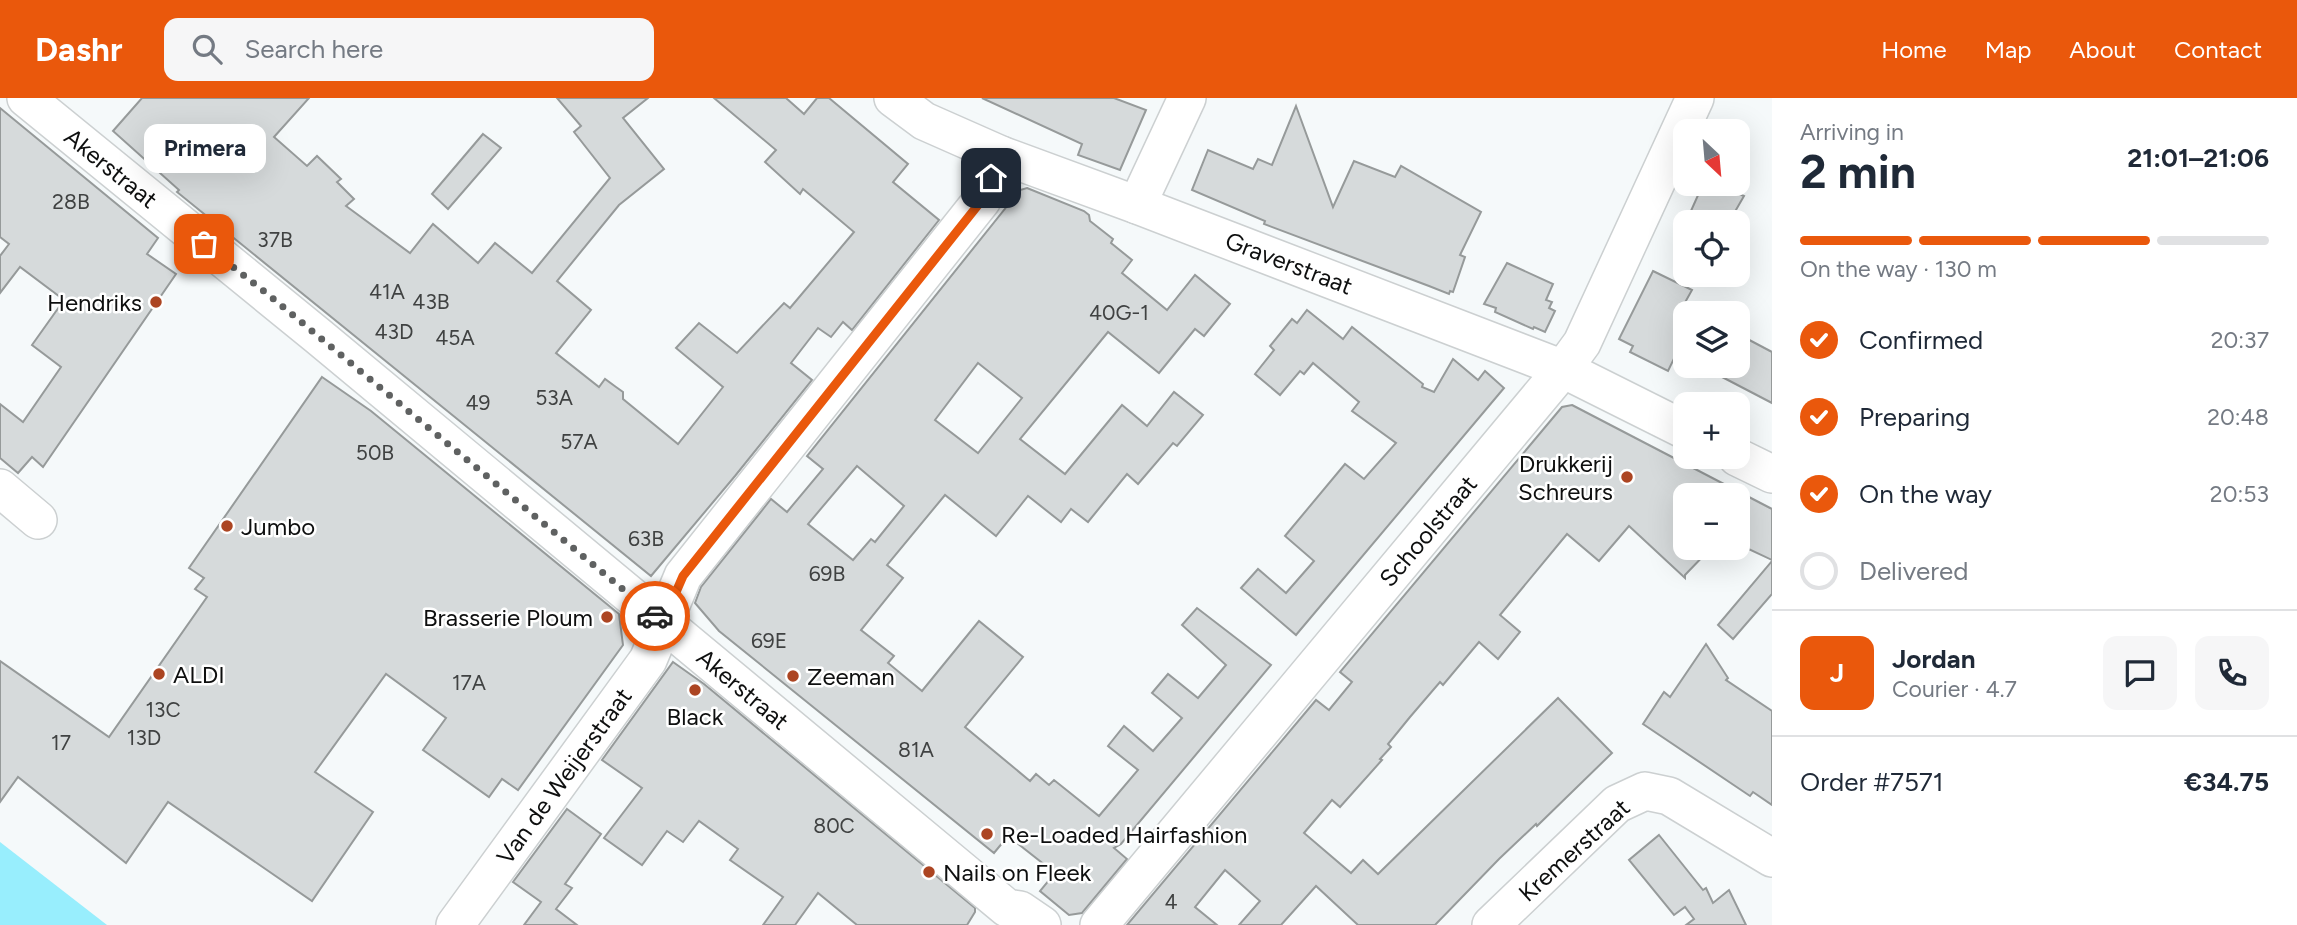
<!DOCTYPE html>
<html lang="en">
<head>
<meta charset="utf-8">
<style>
  :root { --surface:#fff; --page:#f6f6f7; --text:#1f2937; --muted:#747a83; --line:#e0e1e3; --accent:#ea580c }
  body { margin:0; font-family:Figtree,sans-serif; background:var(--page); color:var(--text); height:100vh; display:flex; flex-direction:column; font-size:26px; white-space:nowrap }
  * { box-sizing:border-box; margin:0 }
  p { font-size:23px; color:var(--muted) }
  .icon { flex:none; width:38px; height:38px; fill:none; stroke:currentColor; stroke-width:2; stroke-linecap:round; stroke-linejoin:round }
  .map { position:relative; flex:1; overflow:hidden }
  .side { display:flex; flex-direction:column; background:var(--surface); width:525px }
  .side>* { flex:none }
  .needle { width:46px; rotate:154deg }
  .tools { position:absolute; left:1673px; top:21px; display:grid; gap:14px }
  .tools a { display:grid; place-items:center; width:77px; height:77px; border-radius:14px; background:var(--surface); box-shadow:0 7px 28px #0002; font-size:35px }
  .pin { position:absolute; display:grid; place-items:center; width:60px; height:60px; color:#fff; margin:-30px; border-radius:14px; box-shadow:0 4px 10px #0006 }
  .courier { position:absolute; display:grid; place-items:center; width:70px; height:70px; margin:-35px; border:5px solid #ea580c; border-radius:50%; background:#fff; color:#222; box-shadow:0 2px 9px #0007 }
  .bubble { position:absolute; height:49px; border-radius:14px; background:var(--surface); box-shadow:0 7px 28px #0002; font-size:23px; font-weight:700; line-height:49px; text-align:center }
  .overview em { font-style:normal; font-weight:700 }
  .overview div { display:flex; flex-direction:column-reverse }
  .overview { display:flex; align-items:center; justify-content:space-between; height:119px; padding:0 28px }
  h1 { font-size:46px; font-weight:700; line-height:52px }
  .bar { display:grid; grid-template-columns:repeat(4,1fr); gap:10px 7px; align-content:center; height:84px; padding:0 28px }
  .bar i { height:9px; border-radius:5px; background:var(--line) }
  .bar .active { background:var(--accent) }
  .bar p { grid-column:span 4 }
  .line { display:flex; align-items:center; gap:18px; padding:0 28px; border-top:2px solid var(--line) }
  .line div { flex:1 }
  .round { display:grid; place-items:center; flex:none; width:74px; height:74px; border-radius:14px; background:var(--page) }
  ol { padding:0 28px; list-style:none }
  li { display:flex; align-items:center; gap:21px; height:77px }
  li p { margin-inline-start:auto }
  li .icon { padding:7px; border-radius:50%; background:var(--accent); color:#fff; stroke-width:4 }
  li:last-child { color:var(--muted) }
  li i { width:38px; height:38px; border:4px solid var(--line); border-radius:50% }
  header { display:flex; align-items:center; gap:42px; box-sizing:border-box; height:98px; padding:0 35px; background:var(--accent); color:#fff }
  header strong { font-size:33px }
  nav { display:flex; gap:38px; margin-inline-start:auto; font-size:24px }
  .search { width:490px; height:63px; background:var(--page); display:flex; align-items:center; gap:18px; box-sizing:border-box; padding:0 24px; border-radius:14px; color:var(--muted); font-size:26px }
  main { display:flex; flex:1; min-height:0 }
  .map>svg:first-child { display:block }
  .green { fill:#98eefd }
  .building { fill:#d6dadb; stroke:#969a9a; stroke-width:2; fill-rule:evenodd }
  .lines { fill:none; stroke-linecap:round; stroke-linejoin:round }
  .minor-casing { stroke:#ccd0d1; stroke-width:40 }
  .minor { stroke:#fff; stroke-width:37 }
  .done { stroke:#5f6161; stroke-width:7; stroke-dasharray:0 12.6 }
  .route { stroke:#ea580c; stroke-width:9 }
  .poi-dot { fill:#ac4522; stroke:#fff; stroke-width:2.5 }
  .labels { text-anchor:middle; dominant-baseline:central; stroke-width:5; stroke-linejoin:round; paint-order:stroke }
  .number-label { font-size:21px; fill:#404242 }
  .street-label { font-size:24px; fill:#0e0f0f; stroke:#fff }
  .poi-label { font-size:24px; fill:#0e0f0f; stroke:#fff; text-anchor:start }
</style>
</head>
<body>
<header>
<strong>Dashr</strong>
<div class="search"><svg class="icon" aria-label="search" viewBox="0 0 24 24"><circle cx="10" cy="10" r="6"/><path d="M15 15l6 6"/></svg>Search here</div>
<nav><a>Home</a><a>Map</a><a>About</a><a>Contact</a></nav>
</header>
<main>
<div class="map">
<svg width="1772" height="827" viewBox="0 0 1772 827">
  <rect width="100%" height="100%" fill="#f5f9fa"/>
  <path class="green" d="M0,744L107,827H0Z"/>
  <g class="building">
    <path d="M142,0H309L274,39L307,68L317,58L341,81L337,84L354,101L346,108L410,155L433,126L478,165L495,145L532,175L610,80L574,34L581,28L557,0H648L623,20L664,71L619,107L557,183L591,212L556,255L599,289L605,281L616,289L623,294V301L678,346L723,289L676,250L699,225L737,255L784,205L790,210L854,134L803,91L800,96L765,64L776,52L714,0H786L804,16L817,0H829L908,66L893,84L939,122L852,232L843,224L831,239L818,230L791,265L812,282L735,378L651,478L177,94L179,92L113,33Z"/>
    <path d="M982,0H1114L1146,12L1120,72L1078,57L1082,46Z"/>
    <path d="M1296,8L1333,109L1354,63L1395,79L1401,68L1481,114L1460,157L1465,159L1453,194L1450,193L1449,196L1429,188L1264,126L1265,123L1192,92L1208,52L1253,71L1258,61L1272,67Z"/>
    <path d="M0,10L158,140L147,156L176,176L43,369L32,359L18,375L0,360V306L23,324L61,269L32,247L64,202L20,169L0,195V158L9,146L0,139Z"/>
    <path d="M483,36L501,50L448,111L432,96Z"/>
    <path d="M1703,86H1716L1744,98L1729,124H1686Z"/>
    <path d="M1027,90L1084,113L1089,117L1090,123L1113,141L1111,145L1132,162L1122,175L1167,212L1195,177L1230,206L1204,238L1195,231L1159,275L1108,234L1020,341L1065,376L1122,307L1147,328L1174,294L1203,317L1177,348L1173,345L1138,386L1127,376L1088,424L1071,411L1061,424L1028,398L996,438L945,397L887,467L903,480L861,532L894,558L888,565L922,593L979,523L1023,559L965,629L1030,683L1036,676L1049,687L1054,682L1099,718L1138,672L1108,648L1124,628L1153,653L1182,620L1152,595L1168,576L1198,600L1226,567L1182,527L1197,510L1271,567L1121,746L1114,750L1127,761L1082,815L1069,817L1040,793L1055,775L1008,738L994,755L719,533L695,505L701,489L771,401L787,414L823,371L807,358L1020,92ZM978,265L1022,300L978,355L935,322ZM857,368L904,408L875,444L871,441L853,462L808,426Z"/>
    <path d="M1507,165L1553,186L1546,202L1552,204L1549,210L1555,213L1545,234L1534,229L1533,231L1495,214L1496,210L1484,206Z"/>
    <path d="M1653,173L1692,192L1678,217L1685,220V238L1668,273L1630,254L1633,248L1619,241Z"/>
    <path d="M1307,212L1343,241L1352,229L1423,286L1422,289L1434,294L1453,261L1478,282L1485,273L1504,290L1296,537L1241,490L1258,471L1286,495L1314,463L1285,438L1345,366L1364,381L1396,345L1352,313L1359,304L1313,265L1304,276L1300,273L1280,297L1255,276L1274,252L1270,248L1292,221L1297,225Z"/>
    <path d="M1738,236L1772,254V305L1701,268H1738Z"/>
    <path d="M322,279L371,313L619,516L623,547L518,692L502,681L489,699L423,652L446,620L386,576L315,674L373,714L312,803L168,704L126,765L18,679L0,704V563L109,639L207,499L195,491L204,480L189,470Z"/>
    <path d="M1572,307L1772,411V462L1738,446V397H1685V450H1711L1685,477V480L1629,428L1599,463L1567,436L1500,517L1520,534L1498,561L1479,544L1443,587L1440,584L1410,619L1388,646L1391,649L1380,661L1382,662L1340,709L1332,702L1304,735L1351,775L1363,762L1378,776L1558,600L1612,655L1537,728L1536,726L1499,761L1435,827H1358L1316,788L1281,827H1239L1260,803L1225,772L1195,809L1217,827H1127L1316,602L1329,612L1352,584L1340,574L1562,309Z"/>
    <path d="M1772,463V496L1733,541L1718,527Z"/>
    <path d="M1706,546L1728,580L1726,582L1772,613V707L1753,694L1750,698L1643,626L1664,594L1670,599Z"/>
    <path d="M673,564L704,586L975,810V814L967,827H857L818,795L795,827H763L783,799L730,762L738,751L699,723L683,744L667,733L642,767L604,740L642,690L602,662Z"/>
    <path d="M567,711L601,736L565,786L572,790L556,811L577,827H524L541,804L513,784Z"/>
    <path d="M1659,737L1703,792L1706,790L1713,805L1729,792L1746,827H1686L1694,821L1685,809L1674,817L1629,762Z"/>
  </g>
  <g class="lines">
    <defs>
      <g id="minor">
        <path d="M26,0L318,238L1007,810L1020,812L1042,827"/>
        <path d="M893,0L924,23L1001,57L1137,107L1563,271L1685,332"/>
        <path d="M1137,107L1187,0"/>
        <path d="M1737,359L1772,376"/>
        <path d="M0,390L38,422"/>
        <path d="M455,827L648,562L683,478L982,102L1001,57"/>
        <path d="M1099,827L1563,271L1582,245L1695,0"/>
        <path d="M1491,827L1617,706L1645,693L1669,698L1772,760"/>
      </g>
    </defs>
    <use href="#minor" class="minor-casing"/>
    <use href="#minor" class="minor"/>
  </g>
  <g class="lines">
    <path class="done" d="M204,146L270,198L655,518"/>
    <path class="route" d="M655,518L663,524L683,478L982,102L991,80"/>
  </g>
  <g class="poi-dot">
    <circle cx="156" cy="204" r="7"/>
    <circle cx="1627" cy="379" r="7"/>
    <circle cx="227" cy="428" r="7"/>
    <circle cx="607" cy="519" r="7"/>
    <circle cx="159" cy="576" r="7"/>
    <circle cx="793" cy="578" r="7"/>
    <circle cx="695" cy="592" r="7"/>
    <circle cx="987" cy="736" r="7"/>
    <circle cx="929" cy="774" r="7"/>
  </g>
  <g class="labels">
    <g class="number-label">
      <text x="71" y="103">28B</text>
      <text x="275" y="141">37B</text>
      <text x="387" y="193">41A</text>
      <text x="431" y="203">43B</text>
      <text x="1119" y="214">40G-1</text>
      <text x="394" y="233">43D</text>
      <text x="455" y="239">45A</text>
      <text x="554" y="299">53A</text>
      <text x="478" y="304">49</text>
      <text x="579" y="343">57A</text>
      <text x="375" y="354">50B</text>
      <text x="646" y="440">63B</text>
      <text x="827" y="475">69B</text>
      <text x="769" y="542">69E</text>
      <text x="469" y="584">17A</text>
      <text x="163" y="611">13C</text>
      <text x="144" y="639">13D</text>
      <text x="61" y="644">17</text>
      <text x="916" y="651">81A</text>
      <text x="834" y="727">80C</text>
      <text x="1171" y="803">4</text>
    </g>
    <g class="street-label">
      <text transform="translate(111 70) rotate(39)">Akerstraat</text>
      <text transform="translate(1289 165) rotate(21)">Graverstraat</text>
      <text transform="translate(1428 433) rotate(-50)">Schoolstraat</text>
      <text transform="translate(743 591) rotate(40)">Akerstraat</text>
      <text transform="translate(564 678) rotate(-54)">Van de Weijerstraat</text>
      <text transform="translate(1574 752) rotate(-42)">Kremerstraat</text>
    </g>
    <g class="poi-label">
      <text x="142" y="204" text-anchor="end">Hendriks</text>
      <text x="1613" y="365" text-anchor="end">Drukkerij<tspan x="1613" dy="28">Schreurs</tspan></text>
      <text x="241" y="428">Jumbo</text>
      <text x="593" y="519" text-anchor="end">Brasserie Ploum</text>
      <text x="173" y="576">ALDI</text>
      <text x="807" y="578">Zeeman</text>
      <text x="695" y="618" text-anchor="middle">Black</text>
      <text x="1001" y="736">Re-Loaded Hairfashion</text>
      <text x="943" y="774">Nails on Fleek</text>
    </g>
  </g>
</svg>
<div class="tools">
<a><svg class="needle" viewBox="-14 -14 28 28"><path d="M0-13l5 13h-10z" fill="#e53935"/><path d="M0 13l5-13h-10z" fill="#747a83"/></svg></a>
<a><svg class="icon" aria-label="locate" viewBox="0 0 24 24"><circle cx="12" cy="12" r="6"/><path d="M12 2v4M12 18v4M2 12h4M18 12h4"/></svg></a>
<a><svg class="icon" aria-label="layers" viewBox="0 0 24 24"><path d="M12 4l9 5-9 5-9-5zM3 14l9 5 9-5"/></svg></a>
<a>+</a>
<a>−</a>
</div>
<div class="pin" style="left:204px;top:146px;background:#ea580c"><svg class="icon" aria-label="bag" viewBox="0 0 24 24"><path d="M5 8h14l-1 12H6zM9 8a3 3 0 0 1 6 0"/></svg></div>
<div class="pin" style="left:991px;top:80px;background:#1f2937"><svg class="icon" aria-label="home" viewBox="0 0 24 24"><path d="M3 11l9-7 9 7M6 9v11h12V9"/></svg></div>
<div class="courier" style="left:655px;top:518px"><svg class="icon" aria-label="car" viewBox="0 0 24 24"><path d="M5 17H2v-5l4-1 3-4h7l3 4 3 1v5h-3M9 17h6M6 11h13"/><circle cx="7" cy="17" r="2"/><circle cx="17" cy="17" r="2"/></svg></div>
<div class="bubble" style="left:144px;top:26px;width:122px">Primera</div>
</div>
<section class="side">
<div class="overview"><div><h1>2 min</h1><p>Arriving in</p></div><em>21:01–21:06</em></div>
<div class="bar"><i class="active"></i><i class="active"></i><i class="active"></i><i></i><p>On the way · 130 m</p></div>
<ol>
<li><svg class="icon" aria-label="check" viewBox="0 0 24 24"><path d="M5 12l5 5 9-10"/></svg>Confirmed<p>20:37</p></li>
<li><svg class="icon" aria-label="check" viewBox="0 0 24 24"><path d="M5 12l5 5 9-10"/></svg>Preparing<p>20:48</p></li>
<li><svg class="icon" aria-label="check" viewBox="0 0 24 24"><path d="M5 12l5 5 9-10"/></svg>On the way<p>20:53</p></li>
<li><i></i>Delivered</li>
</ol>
<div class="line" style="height:126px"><b class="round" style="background:var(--accent);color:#fff">J</b><div><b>Jordan</b><p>Courier · 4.7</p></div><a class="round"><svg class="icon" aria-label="chat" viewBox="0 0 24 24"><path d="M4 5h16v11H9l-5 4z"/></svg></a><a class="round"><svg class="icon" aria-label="phone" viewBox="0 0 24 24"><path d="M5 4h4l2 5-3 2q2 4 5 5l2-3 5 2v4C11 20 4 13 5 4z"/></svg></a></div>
<div class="line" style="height:91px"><div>Order #7571</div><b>€34.75</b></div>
</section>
</main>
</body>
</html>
